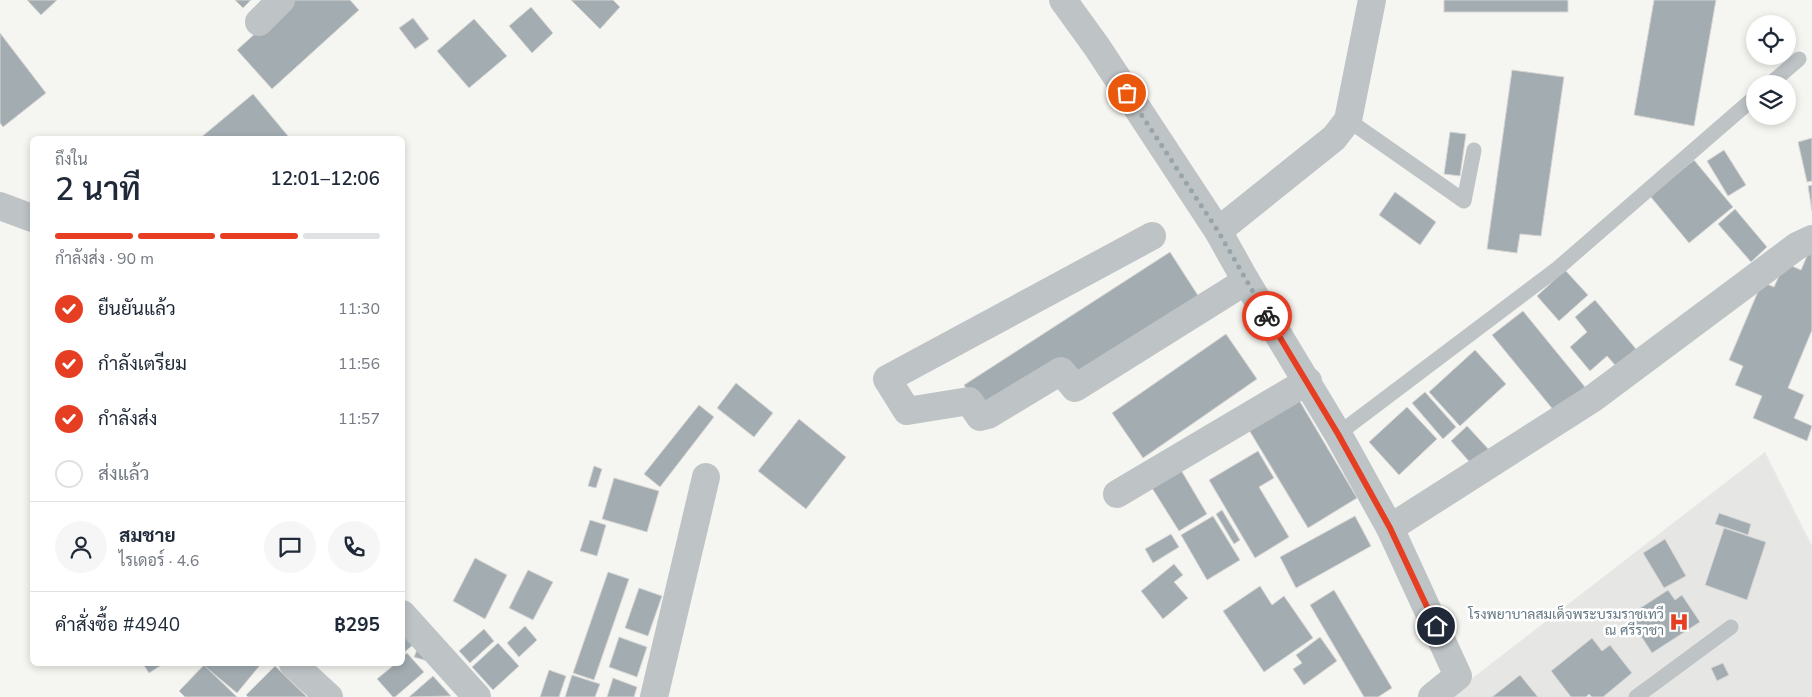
<!DOCTYPE html>
<html lang="th">
<head>
<meta charset="utf-8">
<style>
  :root { --surface:#fff; --page:#f6f6f7; --text:#1f2937; --muted:#747a83; --line:#e0e1e3; --accent:#e53e22 }
  body { margin:0; font-family:"Nunito Sans",Sarabun,sans-serif; background:var(--page); color:var(--text); height:100vh; display:flex; flex-direction:column; font-size:19px; white-space:nowrap }
  * { box-sizing:border-box; margin:0 }
  p { font-size:16px; color:var(--muted) }
  .icon { flex:none; width:28px; height:28px; fill:none; stroke:currentColor; stroke-width:2; stroke-linecap:round; stroke-linejoin:round }
  .map { position:relative; flex:1; overflow:hidden }
  .drawer { position:absolute; left:30px; top:136px; width:375px; height:530px; display:flex; flex-direction:column; background:var(--surface); border-radius:8px; box-shadow:0 2px 8px #0003 }
  .drawer>* { flex:none }
  .controls { position:absolute; left:1746px; top:15px; display:grid; gap:10px }
  .controls a { display:grid; place-items:center; width:50px; height:50px; border-radius:50%; background:var(--surface); box-shadow:0 2px 8px #0003; font-size:25px }
  .pin { position:absolute; display:grid; place-items:center; width:42px; height:42px; color:#fff; margin:-21px; border:2px solid #fff; border-radius:50%; box-shadow:0 1px 5px #0007 }
  .courier { position:absolute; display:grid; place-items:center; width:50px; height:50px; margin:-25px; border:4px solid #e53e22; border-radius:50%; background:#fff; color:#222; box-shadow:0 1px 6px #0007 }
  .headline em { font-style:normal; font-weight:600 }
  .headline div { display:flex; flex-direction:column-reverse }
  .headline { display:flex; align-items:center; justify-content:space-between; height:85px; padding:0 25px }
  h1 { font-size:32px; font-weight:600; line-height:38px }
  .bar { display:grid; grid-template-columns:repeat(4,1fr); gap:8px 5px; align-content:center; height:60px; padding:0 25px }
  .bar i { height:6px; border-radius:4px; background:var(--line) }
  .bar .on { background:var(--accent) }
  .bar p { grid-column:span 4 }
  .line { display:flex; align-items:center; gap:12px; padding:0 25px; border-top:1px solid var(--line) }
  .line div { flex:1 }
  .round { display:grid; place-items:center; flex:none; width:52px; height:52px; border-radius:26px; background:var(--page) }
  ol { padding:0 25px; list-style:none }
  li { display:flex; align-items:center; gap:15px; height:55px }
  li p { margin-inline-start:auto }
  li .icon { padding:5px; border-radius:50%; background:var(--accent); color:#fff; stroke-width:4 }
  li:last-child { color:var(--muted) }
  li i { width:28px; height:28px; border:2px solid var(--line); border-radius:50% }
  .map>svg:first-child { display:block }
  .built { fill:#e6e7e5 }
  .building { fill:#a3adb1; stroke:#d7d6d4 }
  .lines { fill:none; stroke-linecap:round; stroke-linejoin:round }
  .service { stroke:#bec3c6; stroke-width:15 }
  .minor { stroke:#bec3c6; stroke-width:28 }
  .done { stroke:#97a4aa; stroke-width:5; stroke-dasharray:0 9 }
  .route { stroke:#e53e22; stroke-width:6 }
  .labels { text-anchor:middle; dominant-baseline:central; stroke-width:5; stroke-linejoin:round; paint-order:stroke }
  .poi-label { font-size:14px; fill:#647883; stroke:#fff; text-anchor:end }
</style>
</head>
<body>
<div class="map">
<svg width="1812" height="697" viewBox="0 0 1812 697">
  <rect width="100%" height="100%" fill="#f5f5f1"/>
  <path class="built" d="M1765,452L1812,546V697H1448Z"/>
  <g class="building">
    <path d="M27,0H57L41,15Z"/>
    <path d="M235,0H251L243,8Z"/>
    <path d="M292,0H350L359,10L272,89L237,50Z"/>
    <path d="M571,0H613L620,7L600,29Z"/>
    <rect x="1444" y="0" width="124" height="12"/>
    <path d="M1654,0H1716L1694,126L1634,115Z"/>
    <path d="M531,7L553,33L532,53L509,26Z"/>
    <path d="M413,18L429,39L415,49L399,28Z"/>
    <path d="M474,19L507,56L469,88L437,51Z"/>
    <path d="M0,33L46,93L3,127L0,123Z"/>
    <path d="M1512,70L1564,77L1541,236L1520,234L1517,253L1487,249Z"/>
    <path d="M253,94L288,136L284,139H199Z"/>
    <path d="M1450,132L1466,134L1460,176L1444,174Z"/>
    <path d="M1812,138V181L1807,182L1798,142Z"/>
    <path d="M1724,150L1746,185L1728,196L1707,161Z"/>
    <path d="M1694,160L1733,207L1689,243L1650,196Z"/>
    <path d="M1812,185V211L1808,186Z"/>
    <path d="M1395,192L1436,222L1420,245L1379,215Z"/>
    <path d="M1735,209L1767,247L1751,262L1718,224Z"/>
    <path d="M1810,249L1812,250V330L1788,388L1804,395L1794,418L1812,426L1807,441L1753,418L1762,396L1735,385L1743,366L1729,360L1762,282L1774,287L1785,263L1801,270Z"/>
    <path d="M1170,252L1199,297L1072,379L982,413L964,385Z"/>
    <path d="M1565,270L1588,295L1559,321L1537,296Z"/>
    <path d="M1595,300L1636,349L1616,366L1607,356L1590,371L1570,347L1587,332L1575,317Z"/>
    <path d="M1523,311L1585,387L1555,412L1492,335Z"/>
    <path d="M1226,334L1257,379L1143,458L1112,413Z"/>
    <path d="M1475,350L1506,384L1460,426L1429,392Z"/>
    <path d="M736,383L773,413L754,437L717,408Z"/>
    <path d="M1425,392L1456,427L1443,439L1412,403Z"/>
    <path d="M1299,400L1357,498L1308,528L1249,430Z"/>
    <path d="M699,405L714,417L660,487L644,474Z"/>
    <path d="M1407,407L1437,439L1399,475L1369,442Z"/>
    <path d="M799,419L846,457L806,509L758,471Z"/>
    <path d="M1467,426L1492,453L1475,468L1451,441Z"/>
    <path d="M1258,451L1274,478L1259,487L1289,537L1255,558L1209,480Z"/>
    <path d="M594,466L602,469L596,488L588,486Z"/>
    <path d="M1181,470L1207,514L1179,531L1152,488Z"/>
    <path d="M614,478L659,491L647,532L602,519Z"/>
    <path d="M1222,510L1240,540L1234,544L1216,514Z"/>
    <path d="M1719,513L1751,524L1748,535L1715,524Z"/>
    <path d="M1213,516L1240,560L1207,580L1181,535Z"/>
    <path d="M1355,516L1371,546L1296,588L1280,557Z"/>
    <path d="M590,520L606,525L597,556L580,551Z"/>
    <path d="M1724,528L1766,542L1747,600L1705,585Z"/>
    <path d="M1171,534L1179,547L1153,563L1145,549Z"/>
    <path d="M1665,539L1686,576L1664,588L1643,553Z"/>
    <path d="M475,558L507,575L485,619L453,601Z"/>
    <path d="M1174,564L1183,575L1174,582L1188,598L1163,619L1141,591Z"/>
    <path d="M528,570L553,582L533,620L509,608Z"/>
    <path d="M608,572L629,579L594,680L573,673Z"/>
    <path d="M1260,586L1272,605L1284,596L1313,638L1264,672L1223,611Z"/>
    <path d="M639,588L662,596L648,636L625,628Z"/>
    <path d="M1334,590L1392,688L1378,697H1364L1310,605Z"/>
    <path d="M1668,590L1675,600L1682,595L1700,622L1652,653L1628,616Z"/>
    <path d="M402,621L419,640L402,654Z"/>
    <path d="M525,626L537,640L519,657L507,643Z"/>
    <path d="M484,629L494,641L470,663L459,651Z"/>
    <path d="M619,637L647,647L637,677L609,667Z"/>
    <path d="M1320,637L1337,661L1304,685L1293,669L1302,663L1296,655Z"/>
    <path d="M1592,638L1602,651L1610,645L1632,673L1603,697H1592L1589,694L1586,697H1571L1551,671Z"/>
    <path d="M498,643L519,666L493,690L472,667Z"/>
    <path d="M418,647L431,662L414,657Z"/>
    <path d="M407,653L424,672L395,697H393L377,679L395,664H402V657Z"/>
    <path d="M1723,663L1729,675L1717,681L1711,668Z"/>
    <path d="M143,664H163L149,673Z"/>
    <path d="M202,664H261L237,693Z"/>
    <path d="M204,665L237,697H185L179,691Z"/>
    <path d="M275,666L307,697H248L246,695Z"/>
    <path d="M549,670L566,676L559,697H540Z"/>
    <path d="M572,675L600,684L595,697H565Z"/>
    <path d="M1520,675L1538,697H1492Z"/>
    <path d="M433,676L451,696L409,697Z"/>
    <path d="M613,678L637,687L634,697H607Z"/>
  </g>
  <g class="lines">
    <g class="service">
      <path d="M1770,84L1799,59"/>
      <path d="M1348,120L1464,201L1474,150"/>
      <path d="M1338,434L1558,268L1755,97"/>
      <path d="M1636,697L1731,627"/>
    </g>
    <g class="minor">
      <path d="M1063,0L1097,47L1218,231L1246,281L1338,434L1390,528L1458,676L1432,697"/>
      <path d="M259,22L281,0"/>
      <path d="M0,206L32,218"/>
      <path d="M1218,231L1334,138L1348,120L1372,0"/>
      <path d="M1152,236L887,379L907,411L969,401L980,417L988,415L1061,371L1075,388L1246,281"/>
      <path d="M1117,494L1308,381"/>
      <path d="M1390,528L1592,399L1797,246L1812,239"/>
      <path d="M402,614L477,697"/>
      <path d="M293,664L329,697"/>
      <path d="M654,697L706,477"/>
    </g>
  </g>
  <g class="lines">
    <path class="done" d="M1127,93L1218,231L1267,316"/>
    <path class="route" d="M1267,316L1338,434L1390,528L1436,626"/>
  </g>
  <defs>
    <symbol id="hospital-bare" viewBox="-9 -9 18 18"><path d="M-5-5h3v3.5h4V-5h3V5h-3V1.5h-4V5h-3Z" fill="#e53e22" stroke="#fff" stroke-width="2.5" paint-order="stroke"/></symbol>
  </defs>
  <g fill-rule="evenodd">
    <use href="#hospital-bare" x="1665" y="608" width="28" height="28"/>
  </g>
  <g class="labels">
    <g class="poi-label">
      <text x="1664" y="614">โรงพยาบาลสมเด็จพระบรมราชเทวี<tspan x="1664" dy="16">ณ ศรีราชา</tspan></text>
    </g>
  </g>
</svg>
<div class="controls">
<a><svg class="icon" aria-label="locate" viewBox="0 0 24 24"><circle cx="12" cy="12" r="6"/><path d="M12 2v4M12 18v4M2 12h4M18 12h4"/></svg></a>
<a><svg class="icon" aria-label="layers" viewBox="0 0 24 24"><path d="M12 4l9 5-9 5-9-5zM3 14l9 5 9-5"/></svg></a>
</div>
<div class="pin" style="left:1127px;top:93px;background:#ea580c"><svg class="icon" aria-label="bag" viewBox="0 0 24 24"><path d="M5 8h14l-1 12H6zM9 8a3 3 0 0 1 6 0"/></svg></div>
<div class="pin" style="left:1436px;top:626px;background:#1f2937"><svg class="icon" aria-label="home" viewBox="0 0 24 24"><path d="M3 11l9-7 9 7M6 9v11h12V9"/></svg></div>
<div class="courier" style="left:1267px;top:316px"><svg class="icon" aria-label="bike" viewBox="0 0 24 24"><circle cx="6" cy="16" r="4"/><circle cx="18" cy="16" r="4"/><path d="M6 16l4-8h5l3 8M10 8l3 8H6M13 5h3"/></svg></div>
<section class="drawer">
<div class="headline"><div><h1>2 นาที</h1><p>ถึงใน</p></div><em>12:01–12:06</em></div>
<div class="bar"><i class="on"></i><i class="on"></i><i class="on"></i><i></i><p>กำลังส่ง · 90 m</p></div>
<ol>
<li><svg class="icon" aria-label="check" viewBox="0 0 24 24"><path d="M5 12l5 5 9-10"/></svg>ยืนยันแล้ว<p>11:30</p></li>
<li><svg class="icon" aria-label="check" viewBox="0 0 24 24"><path d="M5 12l5 5 9-10"/></svg>กำลังเตรียม<p>11:56</p></li>
<li><svg class="icon" aria-label="check" viewBox="0 0 24 24"><path d="M5 12l5 5 9-10"/></svg>กำลังส่ง<p>11:57</p></li>
<li><i></i>ส่งแล้ว</li>
</ol>
<div class="line" style="height:90px"><a class="round"><svg class="icon" aria-label="person" viewBox="0 0 24 24"><circle cx="12" cy="8" r="4"/><path d="M4 21q1-7 8-7t8 7"/></svg></a><div><b>สมชาย</b><p>ไรเดอร์ · 4.6</p></div><a class="round"><svg class="icon" aria-label="chat" viewBox="0 0 24 24"><path d="M4 5h16v11H9l-5 4z"/></svg></a><a class="round"><svg class="icon" aria-label="phone" viewBox="0 0 24 24"><path d="M5 4h4l2 5-3 2q2 4 5 5l2-3 5 2v4C11 20 4 13 5 4z"/></svg></a></div>
<div class="line" style="height:65px"><div>คำสั่งซื้อ #4940</div><b>฿295</b></div>
</section>
</div>
</body>
</html>
